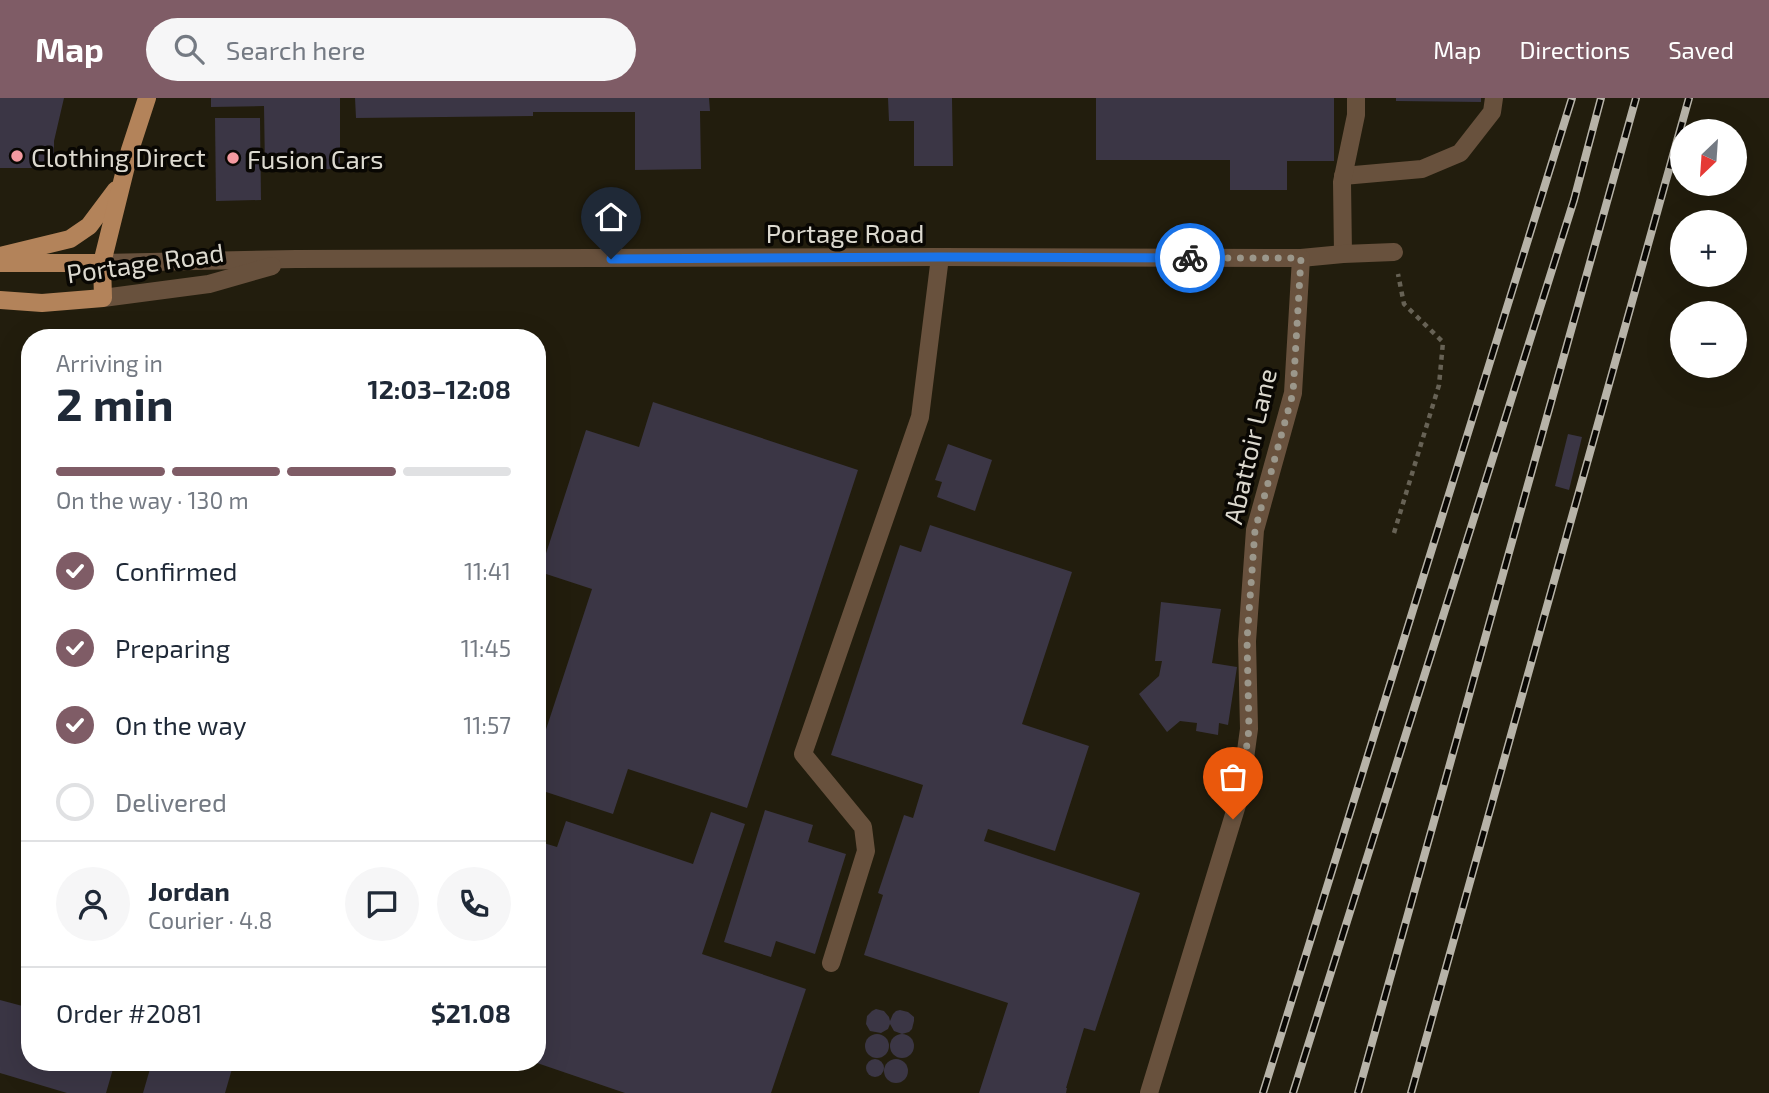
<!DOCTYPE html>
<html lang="en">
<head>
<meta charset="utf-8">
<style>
  :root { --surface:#fff; --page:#f6f6f7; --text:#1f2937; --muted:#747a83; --line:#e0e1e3; --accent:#7f5c66 }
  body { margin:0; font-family:"Exo 2",sans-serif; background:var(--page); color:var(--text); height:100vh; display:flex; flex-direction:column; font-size:26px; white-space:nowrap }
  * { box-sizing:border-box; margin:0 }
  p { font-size:23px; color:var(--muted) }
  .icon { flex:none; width:38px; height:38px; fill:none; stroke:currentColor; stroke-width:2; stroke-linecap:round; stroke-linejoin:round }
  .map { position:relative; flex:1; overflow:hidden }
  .panel { position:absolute; left:21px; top:231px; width:525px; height:742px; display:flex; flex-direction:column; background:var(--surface); border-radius:28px; box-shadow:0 7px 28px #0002 }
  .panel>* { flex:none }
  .needle { width:46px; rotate:205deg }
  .fabs { position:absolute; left:1670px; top:21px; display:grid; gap:14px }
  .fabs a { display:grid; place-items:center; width:77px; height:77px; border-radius:50%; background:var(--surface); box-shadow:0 7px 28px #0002; font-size:35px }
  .pin { position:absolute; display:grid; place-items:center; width:60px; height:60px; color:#fff; margin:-72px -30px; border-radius:50% 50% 50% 0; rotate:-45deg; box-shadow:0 0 7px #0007 }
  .pin .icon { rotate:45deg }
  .courier { position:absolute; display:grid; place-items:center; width:70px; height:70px; margin:-35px; border:5px solid #1a73e8; border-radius:50%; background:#fff; color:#222; box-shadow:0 2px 9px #0007 }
  .headline em { font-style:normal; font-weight:700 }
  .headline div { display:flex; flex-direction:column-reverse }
  .headline { display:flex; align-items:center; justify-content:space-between; height:119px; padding:0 35px }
  h1 { font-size:46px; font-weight:700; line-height:52px }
  .bar { display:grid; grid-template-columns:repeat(4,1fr); gap:10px 7px; align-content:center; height:84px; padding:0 35px }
  .bar i { height:9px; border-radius:5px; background:var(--line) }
  .bar .active { background:var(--accent) }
  .bar p { grid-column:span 4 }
  .line { display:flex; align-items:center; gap:18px; padding:0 35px; border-top:2px solid var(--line) }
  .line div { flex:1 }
  .round { display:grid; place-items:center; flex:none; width:74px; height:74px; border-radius:37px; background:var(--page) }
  ol { padding:0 35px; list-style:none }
  li { display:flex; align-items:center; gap:21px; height:77px }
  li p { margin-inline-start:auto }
  li .icon { padding:7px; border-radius:50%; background:var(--accent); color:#fff; stroke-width:4 }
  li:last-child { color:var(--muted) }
  li i { width:38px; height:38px; border:4px solid var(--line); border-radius:50% }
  header { display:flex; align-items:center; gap:42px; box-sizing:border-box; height:98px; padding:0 35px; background:var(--accent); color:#fff }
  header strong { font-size:33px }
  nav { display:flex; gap:38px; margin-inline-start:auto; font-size:24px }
  .search { width:490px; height:63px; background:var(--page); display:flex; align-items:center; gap:18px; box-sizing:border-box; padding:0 24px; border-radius:38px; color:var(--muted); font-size:26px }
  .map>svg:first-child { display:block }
  .building { fill:#3b3645 }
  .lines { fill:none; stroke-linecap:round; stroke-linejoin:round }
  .path { stroke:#676255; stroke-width:4.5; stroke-dasharray:5 5; stroke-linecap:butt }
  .minor { stroke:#68513d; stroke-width:18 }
  .major { stroke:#b3835a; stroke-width:18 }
  .rail-casing { stroke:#b7b3a8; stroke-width:8 }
  .rail { stroke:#090703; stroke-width:5; stroke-dasharray:16; stroke-linecap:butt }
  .done { stroke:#9b978b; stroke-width:7; stroke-dasharray:0 12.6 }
  .route { stroke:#1a73e8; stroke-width:9 }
  .poi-dot { fill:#f49aa0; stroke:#090703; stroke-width:2.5 }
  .labels { text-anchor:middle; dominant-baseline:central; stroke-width:7; stroke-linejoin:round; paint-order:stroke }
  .poi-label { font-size:26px; fill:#dcd9cf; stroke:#090703; text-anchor:start }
  .street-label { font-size:26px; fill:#dcd9cf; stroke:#090703 }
</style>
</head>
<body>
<header>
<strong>Map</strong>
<div class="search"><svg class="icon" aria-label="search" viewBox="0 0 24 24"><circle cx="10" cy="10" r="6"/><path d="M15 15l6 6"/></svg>Search here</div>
<nav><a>Map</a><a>Directions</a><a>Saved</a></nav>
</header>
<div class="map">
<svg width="1769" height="995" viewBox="0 0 1769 995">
  <rect width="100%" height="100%" fill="#221d0d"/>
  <g class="building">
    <path d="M0,0H64L54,43V70H0Z"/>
    <path d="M211,0H340V71L265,72L264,8L211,9Z"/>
    <path d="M355,0H709L710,13H700L701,71L635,72V14H533V18L356,20Z"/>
    <path d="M888,0H952L953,68H914V23H889Z"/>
    <path d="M1096,0H1334V63H1287V92H1230V62H1096Z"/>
    <path d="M1396,0H1481V4L1396,3Z"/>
    <path d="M215,20H260L261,102L216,103Z"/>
    <path d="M653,304L858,372L747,710L628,671L613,716L537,691V659L592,491L540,474L586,332L639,349Z"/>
    <path d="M1568,336L1582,339L1569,392L1555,388Z"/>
    <path d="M948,346L992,362L975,413L937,399L942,384L935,382Z"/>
    <path d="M930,427L1072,474L1022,626L1089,648L1055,753L988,731L984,743L1140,795L1095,933L1084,930L1066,990H1067L1066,995H979L1008,905L864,857L883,797L878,795L904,717L913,720L923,687L831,657L900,447L921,454Z"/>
    <path d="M1161,504L1221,511L1212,565L1237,569L1228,627L1219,625L1218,637L1196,633L1197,625L1180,623L1167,634L1139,596L1159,578L1162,563H1155Z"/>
    <path d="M765,712L813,727L808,744L846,756L815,856L776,843L771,859L724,844Z"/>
    <path d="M711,714L745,726L702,856L806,891L771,995H625L537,965V743L557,749L566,723L693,766Z"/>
    <path d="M0,902L30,910V964H115L106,995H67L0,975Z"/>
    <path d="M876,911L884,913L889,919L890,923L893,916L896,913L900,912L908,914L914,919V923L912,931L909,934L902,936L894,933L890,926L888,931L881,935L870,933L866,926L867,918L872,913Z"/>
    <circle cx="877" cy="948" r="12"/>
    <circle cx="902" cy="948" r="12"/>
    <circle cx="896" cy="973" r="12"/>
    <circle cx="875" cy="970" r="9"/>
    <path d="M152,964H234L225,995H143Z"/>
  </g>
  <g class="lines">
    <path class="path" d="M1394,435L1439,287L1443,244L1404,206L1398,176"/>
    <g class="minor">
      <path d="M1343,78L1422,71L1460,55L1492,14L1494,0"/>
      <path d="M1343,156L1342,84L1356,17V0"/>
      <path d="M102,165L296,161L940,159L1301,160L1343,156L1394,154"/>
      <path d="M103,200L209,186L272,168"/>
      <path d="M831,865L866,753L863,729L803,656L920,319L940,159"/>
      <path d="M1149,995L1240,697L1249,631L1247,543L1255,432L1293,295L1301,160"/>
    </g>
    <g class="major">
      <path d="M0,158L70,141L89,128L116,92"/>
      <path d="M0,165H102"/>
      <path d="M0,202L42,205L103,200L102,165L130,52L147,0"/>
    </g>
    <defs>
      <g id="rail">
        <path d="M1263,995L1572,0"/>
        <path d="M1293,995L1574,102L1601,0"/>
        <path d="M1358,995L1636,0"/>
        <path d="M1411,995L1689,0"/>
      </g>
    </defs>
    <use href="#rail" class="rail-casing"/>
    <use href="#rail" class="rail"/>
  </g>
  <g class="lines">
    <path class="done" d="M1190,160H1301L1293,295L1255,432L1247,542L1249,631L1240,697L1233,721"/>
    <path class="route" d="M611,161L940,159L1190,160"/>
  </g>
  <g class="poi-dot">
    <circle cx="17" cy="58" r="7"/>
    <circle cx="233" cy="60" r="7"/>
  </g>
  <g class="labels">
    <g class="poi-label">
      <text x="31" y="58">Clothing Direct</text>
      <text x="247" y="60">Fusion Cars</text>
    </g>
    <g class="street-label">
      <text x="845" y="134">Portage Road</text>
      <text transform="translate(145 164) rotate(-8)">Portage Road</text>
      <text transform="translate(1249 348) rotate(-77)">Abattoir Lane</text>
    </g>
  </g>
</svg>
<div class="fabs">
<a><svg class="needle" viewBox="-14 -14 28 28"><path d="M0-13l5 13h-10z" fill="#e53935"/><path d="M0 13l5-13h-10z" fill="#747a83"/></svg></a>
<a>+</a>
<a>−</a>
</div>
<div class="pin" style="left:1233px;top:721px;background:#ea580c"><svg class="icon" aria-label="bag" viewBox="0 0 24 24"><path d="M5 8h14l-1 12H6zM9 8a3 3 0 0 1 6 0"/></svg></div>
<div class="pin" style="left:611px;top:161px;background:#1f2937"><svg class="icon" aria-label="home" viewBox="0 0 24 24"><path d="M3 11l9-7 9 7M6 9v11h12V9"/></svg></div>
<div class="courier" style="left:1190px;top:160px"><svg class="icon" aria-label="bike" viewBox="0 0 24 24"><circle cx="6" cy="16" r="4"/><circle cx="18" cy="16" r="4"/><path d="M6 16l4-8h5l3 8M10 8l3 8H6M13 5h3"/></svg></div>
<section class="panel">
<div class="headline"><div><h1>2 min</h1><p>Arriving in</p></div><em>12:03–12:08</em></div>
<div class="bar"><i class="active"></i><i class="active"></i><i class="active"></i><i></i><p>On the way · 130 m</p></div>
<ol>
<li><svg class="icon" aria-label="check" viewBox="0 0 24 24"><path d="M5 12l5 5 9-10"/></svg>Confirmed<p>11:41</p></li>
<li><svg class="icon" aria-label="check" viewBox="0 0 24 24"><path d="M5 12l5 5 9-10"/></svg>Preparing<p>11:45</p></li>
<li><svg class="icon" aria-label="check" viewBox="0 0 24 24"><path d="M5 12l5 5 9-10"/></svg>On the way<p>11:57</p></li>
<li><i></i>Delivered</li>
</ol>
<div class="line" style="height:126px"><a class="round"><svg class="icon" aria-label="person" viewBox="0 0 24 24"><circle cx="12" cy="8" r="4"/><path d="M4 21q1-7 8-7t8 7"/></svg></a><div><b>Jordan</b><p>Courier · 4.8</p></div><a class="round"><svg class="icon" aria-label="chat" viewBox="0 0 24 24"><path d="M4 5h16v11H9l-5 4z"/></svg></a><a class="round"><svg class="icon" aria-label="phone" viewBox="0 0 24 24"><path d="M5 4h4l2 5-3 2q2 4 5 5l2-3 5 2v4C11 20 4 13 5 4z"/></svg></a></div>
<div class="line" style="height:91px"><div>Order #2081</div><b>$21.08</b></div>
</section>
</div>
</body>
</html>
